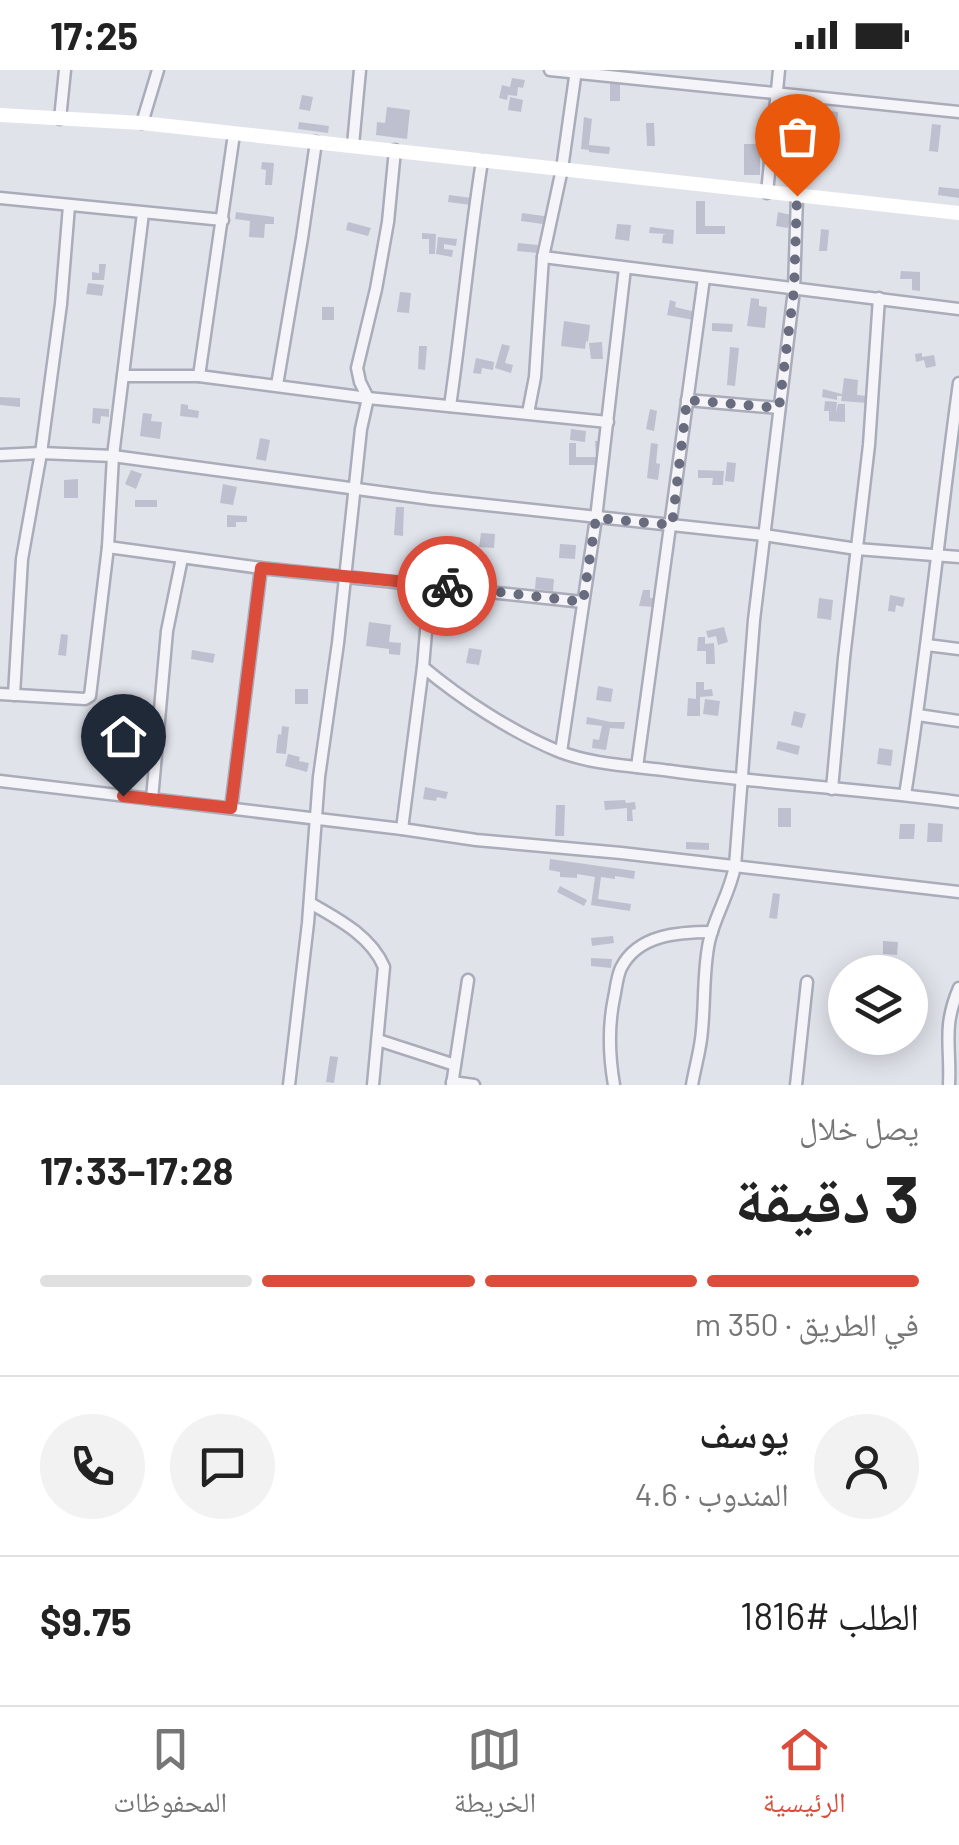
<!DOCTYPE html>
<html lang="ar">
<head>
<meta charset="utf-8">
<style>
  :root { --surface:#fff; --page:#f2f2f2; --text:#222; --muted:#767676; --line:#e0e0e0; --accent:#db4c3b }
  body { margin:0; font-family:Barlow,"Noto Naskh Arabic",sans-serif; background:var(--page); color:var(--text); direction:rtl; height:100vh; display:flex; flex-direction:column; font-size:38px; white-space:nowrap }
  * { box-sizing:border-box; margin:0 }
  p { font-size:32px; color:var(--muted) }
  .icon { flex:none; width:55px; height:55px; fill:none; stroke:currentColor; stroke-width:2; stroke-linecap:round; stroke-linejoin:round }
  .map { position:relative; height:1015px; overflow:hidden; direction:ltr }
  .panel { display:flex; flex-direction:column; background:var(--surface); flex:1 }
  .panel>* { flex:none }
  .fabs { position:absolute; left:828px; top:885px; display:grid; gap:20px }
  .fabs a { display:grid; place-items:center; width:100px; height:100px; border-radius:50%; background:var(--surface); box-shadow:0 5px 25px #0003; font-size:50px }
  .pin { position:absolute; display:grid; place-items:center; width:85px; height:85px; color:#fff; margin:-102px -42px; border-radius:50% 50% 50% 0; rotate:-45deg; box-shadow:0 0 10px #0007 }
  .pin .icon { rotate:45deg }
  .courier { position:absolute; display:grid; place-items:center; width:100px; height:100px; margin:-50px; border:8px solid #db4c3b; border-radius:50%; background:#fff; color:#222; box-shadow:0 2px 12px #0007 }
  .head em { font-style:normal; font-weight:700 }
  .head div { display:flex; flex-direction:column-reverse }
  .head { display:flex; align-items:center; justify-content:space-between; height:170px; padding:0 40px }
  h1 { font-size:65px; font-weight:700; line-height:75px }
  .bar { display:grid; grid-template-columns:repeat(4,1fr); gap:15px 10px; align-content:center; height:120px; padding:0 40px }
  .bar i { height:12px; border-radius:8px; background:var(--line) }
  .bar .active { background:var(--accent) }
  .bar p { grid-column:span 4 }
  .line { display:flex; align-items:center; gap:25px; padding:0 40px; border-top:2px solid var(--line) }
  .line div { flex:1 }
  .round { display:grid; place-items:center; flex:none; width:105px; height:105px; border-radius:52px; background:var(--page) }
  .status { display:flex; justify-content:space-between; align-items:center; height:70px; padding:0 50px; background:var(--surface); direction:ltr }
  .status svg { height:28px; fill:currentColor }
  .dock { display:flex; justify-content:space-around; align-items:center; height:140px; border-top:2px solid var(--line); background:var(--surface); font-size:28px; color:var(--muted) }
  .dock a { display:grid; justify-items:center; gap:5px }
  .dock .active { color:var(--accent) }
  .map>svg:first-child { display:block }
  .building { fill:#bec0cf }
  .lines { fill:none; stroke-linecap:round; stroke-linejoin:round }
  .street-casing { stroke:#aaacb9; stroke-width:15 }
  .street { stroke:#f5f5f9; stroke-width:10 }
  .secondary { stroke:#fff; stroke-width:14 }
  .done { stroke:#696b7f; stroke-width:10; stroke-dasharray:0 18 }
  .route { stroke:#db4c3b; stroke-width:12 }
</style>
</head>
<body>
<div class="status"><b>17:25</b><svg viewBox="0 0 49 12"><path d="M0 12V9h3v3zM5 12V6h3v6zM10 12V3h3v9zM15 12V0h3v12zM26 1h20v11H26zM47 4h2v5h-2z"/></svg></div>
<div class="map">
<svg width="959" height="1015" viewBox="0 0 959 1015">
  <rect width="100%" height="100%" fill="#e1e3eb"/>
  <g class="building">
    <path d="M512,8L525,10L523,18L518,17L517,26L508,25L507,30L499,28L502,15L510,17Z"/>
    <path d="M610,11L620,12V31H610Z"/>
    <path d="M302,25L313,27L310,41L299,39Z"/>
    <path d="M510,27L523,30L521,42L508,40Z"/>
    <path d="M387,37L410,40L407,69L376,65L377,52L385,53Z"/>
    <path d="M822,40L838,42L837,55L821,54Z"/>
    <path d="M584,47L592,49L589,75L610,77L609,84L589,82V80L581,79Z"/>
    <path d="M299,52L329,56L328,63L298,59Z"/>
    <path d="M646,53H654L655,76H647Z"/>
    <path d="M932,54L941,55L938,82L929,81Z"/>
    <rect x="744" y="74" width="16" height="31"/>
    <path d="M262,92L274,93L272,115H265L266,100L261,99Z"/>
    <path d="M939,117L959,119V128L938,125Z"/>
    <path d="M449,125L472,128L471,135L448,132Z"/>
    <path d="M696,131H705V156H725V164H696Z"/>
    <path d="M236,142L274,147V154H265L264,168L249,167L250,151L235,149Z"/>
    <path d="M778,142L791,145L788,158L776,156Z"/>
    <path d="M522,143L551,147L550,155L521,151Z"/>
    <path d="M348,152L371,158L368,166L346,160Z"/>
    <path d="M617,154L631,155L629,171L615,169Z"/>
    <path d="M650,157L674,160L673,174L662,173L663,165L666,164L649,163Z"/>
    <path d="M821,159L829,160L827,181H819Z"/>
    <path d="M422,163L436,164L435,184H429V169H422Z"/>
    <path d="M438,167L457,169L456,176L444,174V179L453,180L452,187L436,184Z"/>
    <path d="M518,173L538,175L537,183L517,181Z"/>
    <path d="M99,194H106L104,210H92V202L99,203Z"/>
    <path d="M901,201L920,202V221L912,220V209H900Z"/>
    <path d="M88,213L104,215L102,226L86,224Z"/>
    <path d="M400,222L411,223L409,243L397,242Z"/>
    <path d="M751,228L759,229V236L767,237L765,258L747,256Z"/>
    <path d="M670,230L676,232L675,237L700,243L699,251L667,245Z"/>
    <rect x="322" y="237" width="12" height="13"/>
    <path d="M564,251L590,255L588,272L586,271L585,279L561,276Z"/>
    <path d="M712,253L733,254L732,262L712,261Z"/>
    <path d="M602,272L603,289H591L589,273Z"/>
    <path d="M502,274L510,276L505,293L513,295L511,303L495,298Z"/>
    <path d="M419,276H427L425,300L418,299Z"/>
    <path d="M730,277L739,278L735,316L727,315Z"/>
    <path d="M922,283V287L934,285L936,296L926,298L924,290L916,292L915,284Z"/>
    <path d="M476,288L494,292L493,300L482,298L481,304L473,303Z"/>
    <path d="M844,308L858,310L857,325L868,326V333L841,331L842,326H837V330L822,327L823,319L842,324Z"/>
    <path d="M0,327L20,328V337L0,335Z"/>
    <path d="M825,331L837,332L836,343L838,334H845V352L829,351V341H824Z"/>
    <path d="M181,334L188,335V339L199,341L198,348L180,346Z"/>
    <path d="M93,338L109,339V347L101,346L100,354L92,353Z"/>
    <path d="M650,339L657,341L654,361L646,359Z"/>
    <path d="M143,343L152,344L151,351L162,352L160,369L140,366Z"/>
    <path d="M571,359L586,361L585,372L570,370Z"/>
    <path d="M260,368L270,370L266,391L256,389Z"/>
    <path d="M595,371H603V395H569V373H576V387H596Z"/>
    <path d="M651,373L658,374L656,393L660,394L658,410L647,408Z"/>
    <path d="M727,392L736,393L734,412L725,411Z"/>
    <path d="M131,400L142,404L136,419L125,414Z"/>
    <path d="M698,400L724,401L723,415H712L713,408H698Z"/>
    <path d="M78,409V428H64V410Z"/>
    <path d="M223,414L237,417L233,435L220,433Z"/>
    <rect x="135" y="430" width="22" height="7"/>
    <path d="M396,437H404L403,466L394,465Z"/>
    <path d="M227,445L247,446V452H236V457H227Z"/>
    <path d="M481,463L495,464L494,478L479,477Z"/>
    <path d="M560,474L576,475L575,489L559,488Z"/>
    <path d="M536,507L554,509L553,521L535,519Z"/>
    <path d="M643,520H650V528H655V537L639,536Z"/>
    <path d="M890,525L905,528L903,537L896,535L895,542L888,541Z"/>
    <path d="M819,528L833,530L831,550L817,548Z"/>
    <path d="M369,552L391,555L389,572L401,573L400,585L389,584V579L366,576Z"/>
    <path d="M724,557L728,572L718,575L716,566L708,568L706,561Z"/>
    <path d="M61,564L68,565L66,586L58,585Z"/>
    <path d="M698,567H705V574L714,573L715,594H706V581H697Z"/>
    <path d="M469,578L482,580L479,595L466,593Z"/>
    <path d="M192,580L215,584L213,593L191,589Z"/>
    <path d="M696,612H704V620L712,619L713,626L700,627V646H687L688,628L696,629Z"/>
    <path d="M598,616L613,619L611,632L596,630Z"/>
    <rect x="295" y="619" width="13" height="15"/>
    <path d="M705,629L720,631L718,646L703,644Z"/>
    <path d="M794,641L806,644L802,658L791,655Z"/>
    <path d="M587,647L611,652H625L624,659L610,658L606,680L592,678L593,669L599,670L602,656L586,654Z"/>
    <path d="M282,656L289,657L286,684L276,683L278,664L281,665Z"/>
    <path d="M778,671L800,676L798,685L776,679Z"/>
    <path d="M879,678L893,680L891,696L877,694Z"/>
    <path d="M288,684L300,687L299,691L309,693L307,702L285,696Z"/>
    <path d="M425,717L448,722L446,729L437,727L436,731L423,729Z"/>
    <path d="M625,730L626,733L635,732L636,739L632,740L633,751H627V738L605,740L604,731Z"/>
    <path d="M556,735H565L564,766H555Z"/>
    <rect x="778" y="738" width="13" height="19"/>
    <path d="M928,753L943,754L942,772H927Z"/>
    <path d="M900,754H915L914,769H899Z"/>
    <path d="M686,772L709,773V780L686,779Z"/>
    <path d="M550,789L635,801L634,809L615,806V809L601,807L598,829L631,834L630,841L591,835L595,807L577,804V808L560,807V802L549,800Z"/>
    <path d="M560,816L587,830L584,836L557,822Z"/>
    <path d="M773,823L780,824L777,849L769,848Z"/>
    <path d="M613,866L614,873L592,876L591,868Z"/>
    <path d="M883,871L898,872L897,885L883,884Z"/>
    <path d="M591,888L612,889L611,898L591,896Z"/>
    <path d="M330,986L338,987L334,1013L326,1012Z"/>
  </g>
  <g class="lines">
    <defs>
      <g id="street">
        <path d="M550,0L959,42"/>
        <path d="M60,49L65,0"/>
        <path d="M142,53L158,0"/>
        <path d="M353,75L360,0"/>
        <path d="M767,123L779,0"/>
        <path d="M0,128L223,150"/>
        <path d="M543,187L959,239"/>
        <path d="M123,306H199L234,64"/>
        <path d="M199,306L368,328L608,352"/>
        <path d="M277,315L302,168L316,72"/>
        <path d="M687,330L779,338"/>
        <path d="M450,336C462,254 469,173 482,91"/>
        <path d="M528,343L535,307L543,187L562,99L576,0"/>
        <path d="M0,385L41,383L113,386L431,429L764,465L857,479L959,487"/>
        <path d="M108,477L261,498L583,532"/>
        <path d="M927,575L959,579"/>
        <path d="M423,597C461,629 512,662 558,681C592,695 635,696 671,701C767,714 863,719 959,732"/>
        <path d="M0,624L85,629L90,626L108,477L113,386L143,143"/>
        <path d="M14,625L22,489L41,383L61,234L69,136"/>
        <path d="M918,645L959,651"/>
        <path d="M561,682L596,448L625,198"/>
        <path d="M637,697L704,208"/>
        <path d="M0,711L402,759L476,770L621,783L959,822"/>
        <path d="M832,719L844,588L869,375L879,228"/>
        <path d="M905,725C927,588 940,450 959,313"/>
        <path d="M152,729L167,561L182,488"/>
        <path d="M231,738L261,498"/>
        <path d="M402,759L423,597L430,514"/>
        <path d="M310,833C338,849 371,866 384,897L373,1015"/>
        <path d="M378,970L455,995"/>
        <path d="M452,1012L474,1015"/>
        <path d="M289,1015L308,853L319,707L338,573L361,359L368,328L360,312L357,298L376,219L388,152L395,80"/>
        <path d="M452,1015L468,910"/>
        <path d="M614,1015C609,986 608,957 614,928C616,919 617,906 621,898C638,864 680,862 712,862"/>
        <path d="M692,1015C695,997 701,978 702,960C705,930 703,901 709,872C715,845 730,823 735,796L754,550L794,220L797,126"/>
        <path d="M796,1015L807,912"/>
        <path d="M949,1015C951,975 942,958 959,918"/>
      </g>
    </defs>
    <use href="#street" class="street-casing"/>
    <use href="#street" class="street"/>
    <path class="secondary" d="M0,45L142,53L959,143"/>
  </g>
  <g class="lines">
    <path class="done" d="M447,516L583,532L596,448L672,455L687,330L779,338L794,220L797,126"/>
    <path class="route" d="M123,726L231,738L261,498L447,516"/>
  </g>
</svg>
<div class="fabs">
<a><svg class="icon" aria-label="layers" viewBox="0 0 24 24"><path d="M12 4l9 5-9 5-9-5zM3 14l9 5 9-5"/></svg></a>
</div>
<div class="pin" style="left:797px;top:126px;background:#ea580c"><svg class="icon" aria-label="bag" viewBox="0 0 24 24"><path d="M5 8h14l-1 12H6zM9 8a3 3 0 0 1 6 0"/></svg></div>
<div class="pin" style="left:123px;top:726px;background:#1f2937"><svg class="icon" aria-label="home" viewBox="0 0 24 24"><path d="M3 11l9-7 9 7M6 9v11h12V9"/></svg></div>
<div class="courier" style="left:447px;top:516px"><svg class="icon" aria-label="bike" viewBox="0 0 24 24"><circle cx="6" cy="16" r="4"/><circle cx="18" cy="16" r="4"/><path d="M6 16l4-8h5l3 8M10 8l3 8H6M13 5h3"/></svg></div>
</div>
<section class="panel">
<div class="head"><div><h1>3 دقيقة</h1><p>يصل خلال</p></div><em>17:28–17:33</em></div>
<div class="bar"><i class="active"></i><i class="active"></i><i class="active"></i><i></i><p>في الطريق · 350 m</p></div>
<div class="line" style="height:180px"><a class="round"><svg class="icon" aria-label="person" viewBox="0 0 24 24"><circle cx="12" cy="8" r="4"/><path d="M4 21q1-7 8-7t8 7"/></svg></a><div><b>يوسف</b><p>المندوب · 4.6</p></div><a class="round"><svg class="icon" aria-label="chat" viewBox="0 0 24 24"><path d="M4 5h16v11H9l-5 4z"/></svg></a><a class="round"><svg class="icon" aria-label="phone" viewBox="0 0 24 24"><path d="M5 4h4l2 5-3 2q2 4 5 5l2-3 5 2v4C11 20 4 13 5 4z"/></svg></a></div>
<div class="line" style="height:130px"><div>الطلب #1816</div><b>$9.75</b></div>
</section>
<nav class="dock">
<a class="active"><svg class="icon" aria-label="home" viewBox="0 0 24 24"><path d="M3 11l9-7 9 7M6 9v11h12V9"/></svg>الرئيسية</a>
<a><svg class="icon" aria-label="map" viewBox="0 0 24 24"><path d="M3 6l6-2 6 2 6-2v14l-6 2-6-2-6 2zM9 4v14M15 6v14"/></svg>الخريطة</a>
<a><svg class="icon" aria-label="saved" viewBox="0 0 24 24"><path d="M7 4h10v16l-5-4-5 4z"/></svg>المحفوظات</a>
</nav>
</body>
</html>
